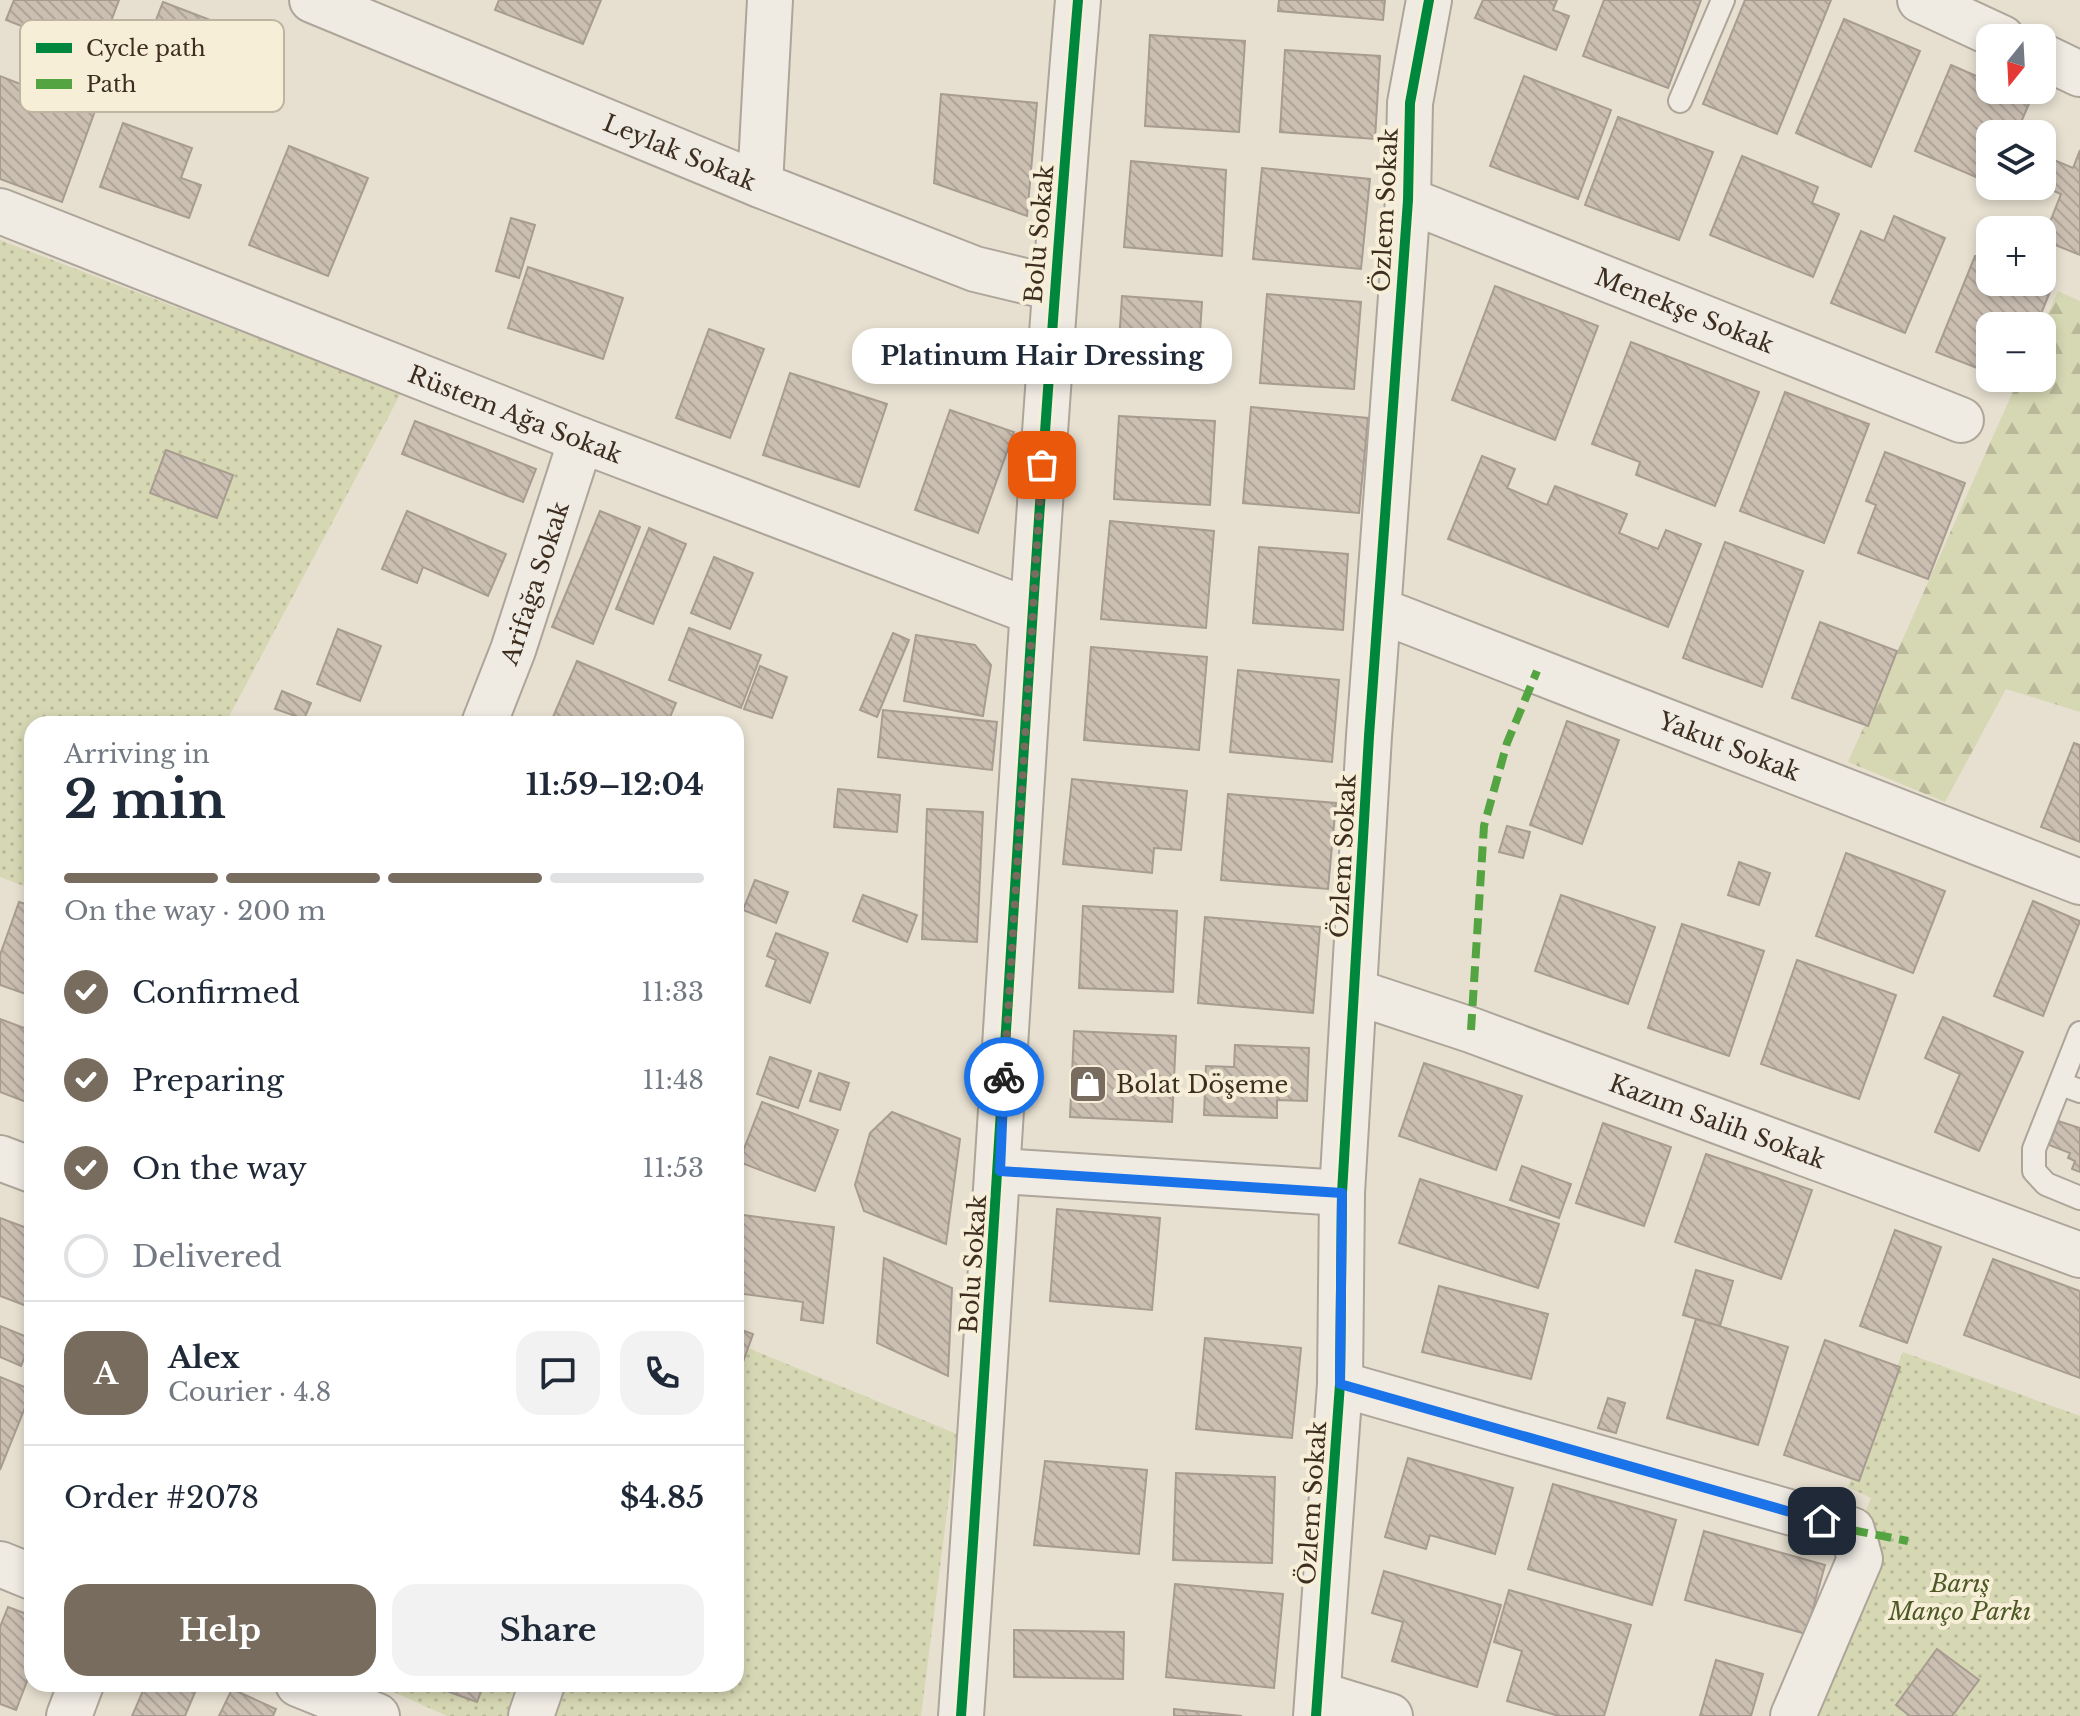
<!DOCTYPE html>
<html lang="en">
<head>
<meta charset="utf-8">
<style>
  :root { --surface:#fff; --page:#f2f2f3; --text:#1f2937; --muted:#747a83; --line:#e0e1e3; --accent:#786c5e }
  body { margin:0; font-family:"Libre Baskerville",serif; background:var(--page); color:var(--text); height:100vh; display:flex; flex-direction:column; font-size:30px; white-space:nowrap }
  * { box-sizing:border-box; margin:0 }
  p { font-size:26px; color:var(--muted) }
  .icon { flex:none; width:44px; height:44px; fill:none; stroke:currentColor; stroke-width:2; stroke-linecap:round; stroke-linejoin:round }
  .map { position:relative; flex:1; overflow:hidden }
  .drawer { position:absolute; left:24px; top:716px; width:720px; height:976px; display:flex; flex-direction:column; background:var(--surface); border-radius:24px; box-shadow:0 4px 12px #0003 }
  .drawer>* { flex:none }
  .needle { width:52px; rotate:198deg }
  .fabs { position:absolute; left:1976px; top:24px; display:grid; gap:16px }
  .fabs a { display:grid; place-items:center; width:80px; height:80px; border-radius:16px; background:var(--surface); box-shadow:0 4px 12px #0003; font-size:40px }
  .pin { position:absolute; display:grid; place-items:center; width:68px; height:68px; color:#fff; margin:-34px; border-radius:16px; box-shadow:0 4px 12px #0006 }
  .courier { position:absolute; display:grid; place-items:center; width:80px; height:80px; margin:-40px; border:6px solid #1a73e8; border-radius:50%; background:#fff; color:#222; box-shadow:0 2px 10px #0007 }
  .bubble { position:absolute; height:56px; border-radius:24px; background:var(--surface); box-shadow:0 4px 12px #0003; font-size:26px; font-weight:800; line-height:56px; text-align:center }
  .overview em { font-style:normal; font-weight:800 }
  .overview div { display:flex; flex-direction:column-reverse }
  .overview { display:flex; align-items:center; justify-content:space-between; height:136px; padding:0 40px }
  h1 { font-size:52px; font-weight:800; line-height:60px }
  .bar { display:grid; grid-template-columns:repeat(4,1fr); gap:12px 8px; align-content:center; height:96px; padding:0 40px }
  .bar i { height:10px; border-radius:6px; background:var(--line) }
  .bar .active { background:var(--accent) }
  .bar p { grid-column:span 4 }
  .line { display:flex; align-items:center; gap:20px; padding:0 40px; border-top:2px solid var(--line) }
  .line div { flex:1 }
  .round { display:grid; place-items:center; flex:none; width:84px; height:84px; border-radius:24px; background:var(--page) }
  ol { padding:0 40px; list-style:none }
  li { display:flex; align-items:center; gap:24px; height:88px }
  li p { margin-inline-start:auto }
  li .icon { padding:8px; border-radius:50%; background:var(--accent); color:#fff; stroke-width:4 }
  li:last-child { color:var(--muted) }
  li i { width:44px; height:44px; border:4px solid var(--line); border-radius:50% }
  .primary-button { display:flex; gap:16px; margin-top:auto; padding:16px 40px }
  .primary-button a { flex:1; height:92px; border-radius:24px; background:var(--accent); color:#fff; font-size:32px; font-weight:800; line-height:92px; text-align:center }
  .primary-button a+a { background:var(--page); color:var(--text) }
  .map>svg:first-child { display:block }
  .green { fill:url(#green-dots) }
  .forest { fill:url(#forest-firs) }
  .building { fill:url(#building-back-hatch); stroke:#a89c90; stroke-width:2 }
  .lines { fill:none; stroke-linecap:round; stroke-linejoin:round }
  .lane-casing { stroke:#ada599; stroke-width:26 }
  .street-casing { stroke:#ada599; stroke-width:48 }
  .lane { stroke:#efebe3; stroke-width:22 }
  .street { stroke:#efebe3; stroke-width:44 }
  .quiet { stroke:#54a441; stroke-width:8; stroke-dasharray:16 8; stroke-linecap:butt }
  .cycleway-casing { stroke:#f7eed8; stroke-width:15 }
  .cycleway { stroke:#00873e; stroke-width:10 }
  .done { stroke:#786c5e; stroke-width:8; stroke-dasharray:0 14.4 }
  .route { stroke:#1a73e8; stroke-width:10 }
  .labels { text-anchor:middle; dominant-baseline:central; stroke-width:8; stroke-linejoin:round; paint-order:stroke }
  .street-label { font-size:24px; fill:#3d2e20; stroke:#f7eed8 }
  .poi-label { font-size:24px; fill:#3d2e20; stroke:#f7eed8; text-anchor:start }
  .park-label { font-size:24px; font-style:italic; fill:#4d5a26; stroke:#f7eed8 }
  .key { fill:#f7eed8; stroke:#bfb4a1; stroke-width:2 }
  .key-label { font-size:22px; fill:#3d2e20 }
</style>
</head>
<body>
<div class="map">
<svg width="2080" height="1716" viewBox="0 0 2080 1716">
  <defs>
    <pattern id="green-dots" width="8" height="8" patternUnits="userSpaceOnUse" patternTransform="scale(2)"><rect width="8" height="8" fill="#d6d7b3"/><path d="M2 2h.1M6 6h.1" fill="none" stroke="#b9b99a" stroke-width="1.8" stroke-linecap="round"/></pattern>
    <pattern id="forest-firs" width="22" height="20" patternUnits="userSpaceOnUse" patternTransform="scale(2)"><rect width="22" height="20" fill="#d6d7b3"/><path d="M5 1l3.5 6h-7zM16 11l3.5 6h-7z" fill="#b9b99a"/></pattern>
    <pattern id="building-back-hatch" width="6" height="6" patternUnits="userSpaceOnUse" patternTransform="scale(2)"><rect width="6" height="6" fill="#cbbfb2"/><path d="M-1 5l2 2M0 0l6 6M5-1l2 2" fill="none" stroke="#afa499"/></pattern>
  </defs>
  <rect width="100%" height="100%" fill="#e7e0d1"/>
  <g class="green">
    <path d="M0,240L401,393L225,724H32V889L0,877Z"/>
    <path d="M736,1343L957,1434L921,1716H447L376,1684H736Z"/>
    <path d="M1903,1352L2080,1416V1716H1783L1871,1498L1848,1487Z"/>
  </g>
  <path class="forest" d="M2058,291L2080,301V712L2006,689L1945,802L1848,762L2019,378H2042V327Z"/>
  <g class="building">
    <path d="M14,0H119L98,56L6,20Z"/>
    <path d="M499,0H601L583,44L495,10Z"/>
    <path d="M1279,0H1385L1383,20L1278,11Z"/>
    <path d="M1483,0H1557L1553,10L1569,16L1556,50L1475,18Z"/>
    <path d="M1604,0H1701L1668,88L1583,56Z"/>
    <path d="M1745,0H1831L1777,134L1703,104Z"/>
    <path d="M163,2L247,34L224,92L184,76L178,92L135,74Z"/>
    <path d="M1844,19L1920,51L1871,167L1796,133Z"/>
    <path d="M1150,35L1245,41L1239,132L1145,126Z"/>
    <path d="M1285,50L1380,56L1375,139L1280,132Z"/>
    <path d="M38,62L104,86L62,202L0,179V76L28,87Z"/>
    <path d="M1951,65L1990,82V90H2009L2031,99L2016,134H1990V183L1915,151Z"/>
    <path d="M1524,76L1611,110L1578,199L1490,166Z"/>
    <path d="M941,94L1037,103L1027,216L934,183Z"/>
    <path d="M1618,117L1713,152L1679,240L1585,205Z"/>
    <path d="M123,123L192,148L181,178L201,185L189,218L100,187Z"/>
    <path d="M289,146L368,178L328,276L249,245Z"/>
    <path d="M2080,150V255L2043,240L2061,194L2042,186V155L2073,168Z"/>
    <path d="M1742,156L1818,187L1812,203L1839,214L1813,277L1710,235Z"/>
    <path d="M1131,161L1226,170L1222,256L1124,247Z"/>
    <path d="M1262,168L1370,179L1361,269L1253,259Z"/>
    <path d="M1894,216L1945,238L1905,333L1831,303L1861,231L1884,241Z"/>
    <path d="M511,218L535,225L519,278L496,271Z"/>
    <path d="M1975,256L1990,262V282H2040L2052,287L2036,326H1990V373L1936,352Z"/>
    <path d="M528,267L623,298L603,359L508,328Z"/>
    <path d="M1495,286L1598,326L1555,440L1452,400Z"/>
    <path d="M1267,294L1361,302L1354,389L1260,383Z"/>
    <path d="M1122,296L1202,302L1198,364L1118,358Z"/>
    <path d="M709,329L764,349L730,438L676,418Z"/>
    <path d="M1631,342L1759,392L1715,506L1636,475L1640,462L1592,444Z"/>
    <path d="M790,373L887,404L859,487L763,455Z"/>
    <path d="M1785,392L1869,424L1824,543L1740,511Z"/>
    <path d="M1251,407L1368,418L1359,513L1243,503Z"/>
    <path d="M950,410L1014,432L978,533L915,510Z"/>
    <path d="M1119,416L1215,421L1210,505L1114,499Z"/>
    <path d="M415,421L536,469L523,502L402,454Z"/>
    <path d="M166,450L233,475L217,518L150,493Z"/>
    <path d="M1885,452L1965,483L1928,579L1858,553L1876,505L1866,501Z"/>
    <path d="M1482,456L1515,469L1507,488L1547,505L1555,486L1627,514L1619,533L1658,549L1666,530L1701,544L1668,627L1448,539Z"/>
    <path d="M407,511L506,554L488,596L423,567L417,583L382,569Z"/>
    <path d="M600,511L640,527L593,644L552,627Z"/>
    <path d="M1110,521L1214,531L1206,628L1101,619Z"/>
    <path d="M649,528L686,544L653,624L616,609Z"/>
    <path d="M1725,542L1803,571L1762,687L1683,658Z"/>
    <path d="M1259,547L1348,554L1343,630L1253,623Z"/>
    <path d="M714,557L753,573L730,629L691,613Z"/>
    <path d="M1820,622L1897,651L1868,726L1792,698Z"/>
    <path d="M689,628L761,655L741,708L669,680Z"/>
    <path d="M338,629L381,646L360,701L317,684Z"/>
    <path d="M893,633L909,640L877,717L860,710Z"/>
    <path d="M916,635L975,645L991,665L983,716L904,701Z"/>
    <path d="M1091,647L1207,657L1199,750L1084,740Z"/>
    <path d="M577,661L676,703L667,724H550Z"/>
    <path d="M760,666L787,677L772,718L744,709Z"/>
    <path d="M1238,670L1339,680L1332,762L1230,752Z"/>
    <path d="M282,691L311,703L304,719L275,709Z"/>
    <path d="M883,710L997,722L992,770L878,757Z"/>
    <path d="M1567,721L1619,740L1582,844L1530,825Z"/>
    <path d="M2074,743L2080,745V842L2041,827Z"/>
    <path d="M1072,779L1187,791L1181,850L1154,848L1152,873L1063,864Z"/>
    <path d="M838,789L900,795L897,832L834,827Z"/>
    <path d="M1228,794L1336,803L1328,889L1221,880Z"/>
    <path d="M927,809L983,812L977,942L922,939Z"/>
    <path d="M1507,826L1530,832L1523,858L1499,852Z"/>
    <path d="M1846,853L1945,891L1913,973L1816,936Z"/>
    <path d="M1739,862L1770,873L1759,905L1728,895Z"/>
    <path d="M755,880L788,892L776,923L743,910Z"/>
    <path d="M863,895L917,915L907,942L853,921Z"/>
    <path d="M1561,895L1655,927L1628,1004L1535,971Z"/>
    <path d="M2033,901L2080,921L2043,1016L1994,996Z"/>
    <path d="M19,902L32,906V996L0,985V955Z"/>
    <path d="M1083,906L1177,911L1173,992L1079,988Z"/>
    <path d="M1205,917L1320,927L1313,1013L1198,1003Z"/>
    <path d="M1682,924L1764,951L1729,1056L1648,1028Z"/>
    <path d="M776,933L828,953L810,1003L766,986L776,960L767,956Z"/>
    <path d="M1797,960L1896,995L1859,1099L1761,1064Z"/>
    <path d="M1943,1017L2023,1052L1979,1151L1935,1132L1960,1074L1925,1058Z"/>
    <path d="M0,1019L32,1031V1094L29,1103L0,1092Z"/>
    <path d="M1074,1031L1176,1036L1172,1122L1070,1117Z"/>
    <path d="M1235,1045L1309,1048L1307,1101L1277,1100V1118L1204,1115L1206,1066L1234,1067Z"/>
    <path d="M770,1057L811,1071L798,1108L757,1094Z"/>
    <path d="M1424,1063L1522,1096L1496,1170L1399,1136Z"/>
    <path d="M819,1073L849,1083L840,1110L810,1101Z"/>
    <path d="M762,1102L838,1130L815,1191L739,1162Z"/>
    <path d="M892,1112L960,1139L946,1244L864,1211L855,1185L870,1133Z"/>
    <path d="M2058,1121L2080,1128V1172L2072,1169L2075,1161L2068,1158L2070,1153L2049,1145Z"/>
    <path d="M1603,1123L1671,1147L1644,1226L1576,1203Z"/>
    <path d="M1706,1154L1812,1190L1781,1279L1675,1242Z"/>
    <path d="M1522,1166L1571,1184L1559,1218L1510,1200Z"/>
    <path d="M1420,1179L1559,1224L1538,1288L1399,1243Z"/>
    <path d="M1057,1209L1160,1218L1152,1310L1050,1301Z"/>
    <path d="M736,1214L834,1227L823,1323L801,1320L803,1302L736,1293Z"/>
    <path d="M0,1218L32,1230V1308L0,1296Z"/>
    <path d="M1895,1230L1941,1247L1907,1343L1860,1326Z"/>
    <path d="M884,1258L952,1288L948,1376L877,1343Z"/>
    <path d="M1993,1259L2080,1291V1378L1964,1335Z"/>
    <path d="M1696,1270L1733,1281L1720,1326L1683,1315Z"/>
    <path d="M1439,1286L1548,1314L1531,1379L1422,1352Z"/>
    <path d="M1696,1319L1788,1347L1758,1445L1667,1418Z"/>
    <path d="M0,1326L32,1339L21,1366L0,1357Z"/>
    <path d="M736,1328L753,1334L743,1362L736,1359Z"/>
    <path d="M1205,1338L1301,1348L1292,1438L1196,1429Z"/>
    <path d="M1825,1340L1900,1367L1859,1481L1784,1455Z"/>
    <path d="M0,1377L32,1390L0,1470Z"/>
    <path d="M1608,1398L1625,1403L1616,1433L1598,1428Z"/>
    <path d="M1408,1458L1513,1488L1495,1554L1430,1535L1426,1549L1385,1537Z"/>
    <path d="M1045,1461L1147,1470L1139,1554L1034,1545Z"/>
    <path d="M1176,1473L1275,1477L1272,1563L1173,1560Z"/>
    <path d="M1553,1484L1676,1520L1652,1605L1528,1569Z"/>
    <path d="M1704,1531L1825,1565L1806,1634L1685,1600Z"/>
    <path d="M1384,1571L1501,1605L1477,1687L1392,1661L1403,1622L1372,1613Z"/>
    <path d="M1175,1584L1283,1594L1274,1688L1166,1677Z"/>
    <path d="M1509,1590L1631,1625L1604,1716H1559L1507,1701L1522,1651L1494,1642Z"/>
    <path d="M8,1607L32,1616V1668L16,1710L0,1704V1627Z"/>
    <path d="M1014,1630L1124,1632L1123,1679L1014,1677Z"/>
    <path d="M1937,1649L1979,1680L1952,1716H1910L1896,1705Z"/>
    <path d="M1716,1660L1763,1674L1751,1716H1700Z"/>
    <path d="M146,1684H195L198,1685L185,1716H132Z"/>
    <path d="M427,1684H484L477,1702Z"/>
    <path d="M232,1689L276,1709L273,1716H219Z"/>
    <path d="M1174,1709L1242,1716H1174Z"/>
  </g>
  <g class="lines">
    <defs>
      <g id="lane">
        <path d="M1680,101L1723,0"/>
        <path d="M2080,1033L2034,1149V1171L2046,1184L2080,1198"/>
        <path d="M2061,1084L2080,1091"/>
      </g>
      <g id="street">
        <path id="s1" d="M312,0L760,185L975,269L1054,288"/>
        <path d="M1920,0L2002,38"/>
        <path d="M2042,56L2080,74"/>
        <path d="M760,185L770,0"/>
        <path id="s2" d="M1408,200L1961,420"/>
        <path id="s3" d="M0,211L581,440L1032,612"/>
        <path id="s4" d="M1379,610L2080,882"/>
        <path id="s5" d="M484,724L513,650L581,440"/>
        <path id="s6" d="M1356,992L1471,1030L2080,1255"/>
        <path d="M0,1158L32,1170"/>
        <path d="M1000,1171L1342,1193"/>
        <path d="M1340,1384L1852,1530L1860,1559L1793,1716"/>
        <path d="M0,1564L32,1577"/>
        <path d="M298,1684L377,1716"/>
        <path d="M1318,1694L1390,1716"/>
        <path d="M69,1716L81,1684"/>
        <path d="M531,1716L542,1684"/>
        <path d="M961,1716C1002,1144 1030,571 1078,0"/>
        <path d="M1316,1716L1340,1384L1342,1193L1369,736L1408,200L1410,103L1429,0"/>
      </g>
    </defs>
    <use href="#lane" class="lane-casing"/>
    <use href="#street" class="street-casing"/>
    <use href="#lane" class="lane"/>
    <use href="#street" class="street"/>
    <g class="quiet">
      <path d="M1471,1030L1484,826L1507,743L1537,671"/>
      <path d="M1852,1530L1908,1541"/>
    </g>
    <defs>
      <g id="cycleway">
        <path d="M961,1716C1002,1144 1030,571 1078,0"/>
        <path d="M1316,1716L1340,1384L1342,1193L1369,736L1408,200L1410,103L1429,0"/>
      </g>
    </defs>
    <use href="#cycleway" class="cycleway-casing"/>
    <use href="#cycleway" class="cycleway"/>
  </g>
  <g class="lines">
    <path class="done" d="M1004,1077L1042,465"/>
    <path class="route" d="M1004,1077L1000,1171L1342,1193L1340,1384L1822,1521"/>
  </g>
  <defs>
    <symbol id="shop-square" viewBox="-11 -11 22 22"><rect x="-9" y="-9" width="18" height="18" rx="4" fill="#786c5e" stroke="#f7eed8"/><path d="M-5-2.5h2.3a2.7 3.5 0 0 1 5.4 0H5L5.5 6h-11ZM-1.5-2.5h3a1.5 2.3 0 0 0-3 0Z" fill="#fff"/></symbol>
  </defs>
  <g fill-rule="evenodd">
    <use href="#shop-square" x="1066" y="1062" width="44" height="44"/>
  </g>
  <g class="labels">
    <g class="street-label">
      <text stroke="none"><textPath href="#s1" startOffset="398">Leylak Sokak</textPath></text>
      <text transform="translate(1385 210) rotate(-87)">Özlem Sokak</text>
      <text transform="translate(1039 234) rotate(-85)">Bolu Sokak</text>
      <text stroke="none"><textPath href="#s2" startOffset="298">Menekşe Sokak</textPath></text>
      <text stroke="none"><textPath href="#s3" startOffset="554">Rüstem Ağa Sokak</textPath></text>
      <text stroke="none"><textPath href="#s5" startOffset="150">Arifağa Sokak</textPath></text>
      <text stroke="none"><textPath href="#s4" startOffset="376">Yakut Sokak</textPath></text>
      <text transform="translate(1343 856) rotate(-87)">Özlem Sokak</text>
      <text stroke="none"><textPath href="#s6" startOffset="384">Kazım Salih Sokak</textPath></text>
      <text transform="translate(973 1264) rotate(-86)">Bolu Sokak</text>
      <text transform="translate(1312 1503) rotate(-86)">Özlem Sokak</text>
    </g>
    <g class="poi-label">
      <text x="1116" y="1084">Bolat Döşeme</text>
    </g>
    <g class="park-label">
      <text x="1960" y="1583">Barış<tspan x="1960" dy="28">Manço Parkı</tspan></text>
    </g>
  </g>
  <rect x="20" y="20" width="264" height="92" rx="12" class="key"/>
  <rect x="36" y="43" width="36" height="10" fill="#00873e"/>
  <rect x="36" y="79" width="36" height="10" fill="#54a441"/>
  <g class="key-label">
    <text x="86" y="56">Cycle path</text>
    <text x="86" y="92">Path</text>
  </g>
</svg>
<div class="fabs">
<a><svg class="needle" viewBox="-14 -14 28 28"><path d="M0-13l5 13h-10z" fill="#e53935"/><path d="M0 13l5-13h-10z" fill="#747a83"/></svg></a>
<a><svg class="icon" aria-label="layers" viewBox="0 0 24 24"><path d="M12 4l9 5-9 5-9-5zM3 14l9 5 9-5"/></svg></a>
<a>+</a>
<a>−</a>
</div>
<div class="pin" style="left:1042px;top:465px;background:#ea580c"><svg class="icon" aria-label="bag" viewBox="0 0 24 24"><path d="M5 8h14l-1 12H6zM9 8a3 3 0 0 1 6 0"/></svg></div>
<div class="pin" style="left:1822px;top:1521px;background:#1f2937"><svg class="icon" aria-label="home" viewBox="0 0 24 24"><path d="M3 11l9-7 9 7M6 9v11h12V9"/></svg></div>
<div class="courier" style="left:1004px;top:1077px"><svg class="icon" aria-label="bike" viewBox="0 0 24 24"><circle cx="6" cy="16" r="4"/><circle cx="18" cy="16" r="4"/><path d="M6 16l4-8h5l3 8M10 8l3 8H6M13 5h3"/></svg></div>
<div class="bubble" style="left:852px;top:328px;width:380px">Platinum Hair Dressing</div>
<section class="drawer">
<div class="overview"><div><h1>2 min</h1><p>Arriving in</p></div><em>11:59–12:04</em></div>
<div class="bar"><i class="active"></i><i class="active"></i><i class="active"></i><i></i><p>On the way · 200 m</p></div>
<ol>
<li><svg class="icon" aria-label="check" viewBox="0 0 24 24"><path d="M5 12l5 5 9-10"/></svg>Confirmed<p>11:33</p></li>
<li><svg class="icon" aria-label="check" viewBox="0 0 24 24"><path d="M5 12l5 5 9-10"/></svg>Preparing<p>11:48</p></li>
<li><svg class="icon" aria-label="check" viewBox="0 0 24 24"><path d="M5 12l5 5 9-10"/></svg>On the way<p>11:53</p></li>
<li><i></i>Delivered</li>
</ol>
<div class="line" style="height:144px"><b class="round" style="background:var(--accent);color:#fff">A</b><div><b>Alex</b><p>Courier · 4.8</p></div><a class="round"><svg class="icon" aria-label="chat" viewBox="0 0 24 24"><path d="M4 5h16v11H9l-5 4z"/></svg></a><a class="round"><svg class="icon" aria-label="phone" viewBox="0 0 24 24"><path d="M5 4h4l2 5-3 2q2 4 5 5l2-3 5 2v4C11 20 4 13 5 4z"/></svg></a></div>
<div class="line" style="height:104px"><div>Order #2078</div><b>$4.85</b></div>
<div class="primary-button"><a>Help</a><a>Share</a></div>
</section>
</div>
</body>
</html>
